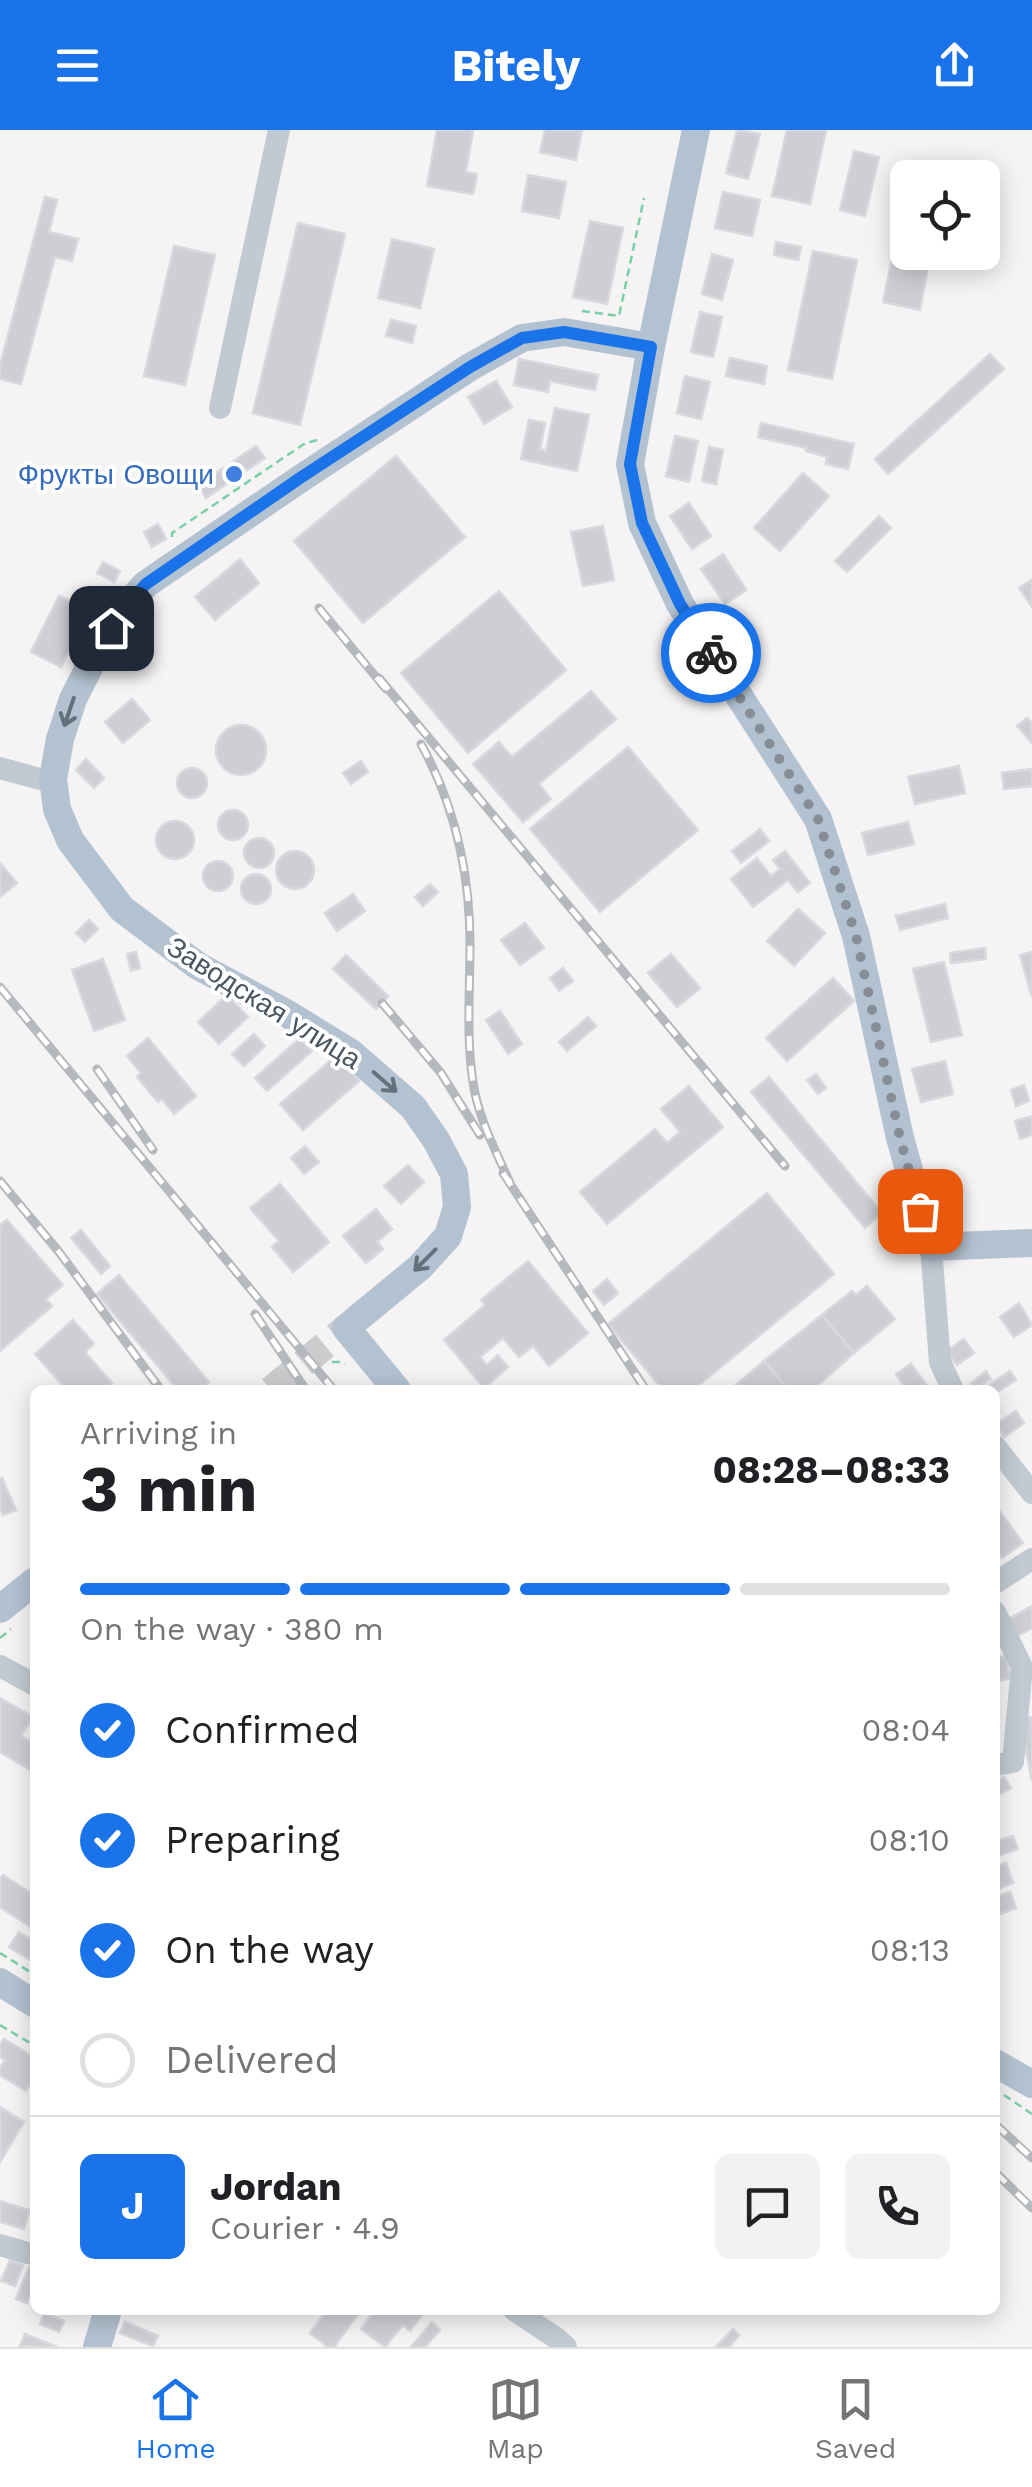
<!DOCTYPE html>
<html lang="en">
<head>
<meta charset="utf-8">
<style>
  :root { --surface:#fff; --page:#f2f2f2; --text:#202124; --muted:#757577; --line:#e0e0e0; --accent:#1a73e8 }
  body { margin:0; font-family:"Work Sans",sans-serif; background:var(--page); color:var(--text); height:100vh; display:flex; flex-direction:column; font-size:38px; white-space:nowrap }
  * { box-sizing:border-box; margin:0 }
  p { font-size:32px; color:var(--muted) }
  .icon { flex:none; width:55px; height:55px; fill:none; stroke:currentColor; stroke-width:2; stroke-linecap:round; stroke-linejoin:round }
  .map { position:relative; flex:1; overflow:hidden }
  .details { position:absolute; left:30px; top:1255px; width:970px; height:930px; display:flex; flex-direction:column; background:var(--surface); border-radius:15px; box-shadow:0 5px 25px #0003 }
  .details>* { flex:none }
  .controls { position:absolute; left:890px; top:30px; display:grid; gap:20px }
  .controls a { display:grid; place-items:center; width:110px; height:110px; border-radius:15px; background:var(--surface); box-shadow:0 5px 25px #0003; font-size:50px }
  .pin { position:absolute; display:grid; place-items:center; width:85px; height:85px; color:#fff; margin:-42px; border-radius:20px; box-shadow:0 5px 15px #0006 }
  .courier { position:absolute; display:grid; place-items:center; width:100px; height:100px; margin:-50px; border:8px solid #1a73e8; border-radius:50%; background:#fff; color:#222; box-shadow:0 2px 12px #0007 }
  .summary em { font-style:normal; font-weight:700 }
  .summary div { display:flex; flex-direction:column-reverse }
  .summary { display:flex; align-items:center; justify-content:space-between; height:170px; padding:0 50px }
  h1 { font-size:65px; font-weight:700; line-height:75px }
  .bar { display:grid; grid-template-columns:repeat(4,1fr); gap:15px 10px; align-content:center; height:120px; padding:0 50px }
  .bar i { height:12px; border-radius:8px; background:var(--line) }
  .bar .selected { background:var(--accent) }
  .bar p { grid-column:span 4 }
  .line { display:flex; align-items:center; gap:25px; padding:0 50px; border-top:2px solid var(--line) }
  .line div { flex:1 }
  .round { display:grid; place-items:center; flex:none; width:105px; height:105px; border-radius:15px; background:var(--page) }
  ol { padding:0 50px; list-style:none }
  li { display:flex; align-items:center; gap:30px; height:110px }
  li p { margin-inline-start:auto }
  li .icon { padding:10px; border-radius:50%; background:var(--accent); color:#fff; stroke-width:4 }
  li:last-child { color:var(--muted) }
  li i { width:55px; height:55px; border:5px solid var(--line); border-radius:50% }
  header { display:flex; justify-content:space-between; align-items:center; height:130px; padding:0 50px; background:var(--accent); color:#fff; font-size:45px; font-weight:700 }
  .tabs { display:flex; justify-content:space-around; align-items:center; height:140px; border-top:2px solid var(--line); background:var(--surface); font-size:28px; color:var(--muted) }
  .tabs a { display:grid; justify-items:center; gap:5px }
  .tabs .selected { color:var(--accent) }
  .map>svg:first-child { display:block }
  .building { fill:#cdcfd5; stroke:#d7d9de; stroke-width:2.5 }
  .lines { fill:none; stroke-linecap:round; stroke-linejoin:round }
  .major-tunnel { stroke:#caccce; stroke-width:28; stroke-dasharray:28 14; stroke-linecap:butt }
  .path { stroke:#7ad0a6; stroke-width:2.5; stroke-dasharray:8 5; stroke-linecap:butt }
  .minor { stroke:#c1cad2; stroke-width:22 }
  .major { stroke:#b3c2d1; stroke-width:28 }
  .rail-casing { stroke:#b5b8bd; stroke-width:9 }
  .rail { stroke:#fff; stroke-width:5; stroke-dasharray:15; stroke-linecap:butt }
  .oneway { stroke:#64717d }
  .done { stroke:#868d94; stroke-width:10; stroke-dasharray:0 18 }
  .route { stroke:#1a73e8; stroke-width:12 }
  .shop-dot { fill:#3f7fe0; stroke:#fff; stroke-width:4 }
  .labels { text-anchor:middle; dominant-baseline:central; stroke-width:8; stroke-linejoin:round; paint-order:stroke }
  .shop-label { font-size:28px; fill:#366cbe; stroke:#fff; text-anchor:end }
  .street-label { font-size:28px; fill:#4a5661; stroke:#fff }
</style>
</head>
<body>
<header><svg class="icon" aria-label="menu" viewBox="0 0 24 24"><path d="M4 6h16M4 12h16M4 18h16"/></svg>Bitely<svg class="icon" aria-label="share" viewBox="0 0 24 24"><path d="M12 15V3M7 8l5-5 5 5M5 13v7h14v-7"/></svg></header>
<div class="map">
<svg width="1032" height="2217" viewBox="0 0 1032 2217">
  <rect width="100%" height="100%" fill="#f5f3f3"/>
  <g class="building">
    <path d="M437,0H473L466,42L477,44L473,64L427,56Z"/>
    <path d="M545,0H582L576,30L540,22Z"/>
    <path d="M737,0L760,4L748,49L726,43Z"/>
    <path d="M787,0H826L810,74L772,66Z"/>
    <path d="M854,21L879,27L865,86L840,80Z"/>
    <path d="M528,45L566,52L559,88L522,81Z"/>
    <path d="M723,62L760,70L752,106L715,98Z"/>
    <path d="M45,67L57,70L49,102L78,109L72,131L55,127L21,254L0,249V235Z"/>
    <path d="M590,91L623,98L607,174L573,167Z"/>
    <path d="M298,93L345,104L300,295L253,283Z"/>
    <path d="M392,109L434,119L420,178L378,168Z"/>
    <path d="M776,112L801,117L798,130L774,125Z"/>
    <path d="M174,116L215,125L185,255L144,246Z"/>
    <path d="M813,121L857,130L832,249L788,240Z"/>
    <path d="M712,124L733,130L722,170L702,164Z"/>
    <path d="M892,129L928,137L920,180L883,172Z"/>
    <path d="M700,182L722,187L713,227L691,222Z"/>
    <path d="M391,190L416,196L412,213L386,206Z"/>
    <path d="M990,224L1004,239L888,344L875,329Z"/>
    <path d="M730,228L767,236L764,254L726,246Z"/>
    <path d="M519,229L598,245L595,260L550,251L548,262L514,255Z"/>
    <path d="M685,246L710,252L701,289L677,283Z"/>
    <path d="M496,251L512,277L484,294L468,267Z"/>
    <path d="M555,278L589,285L577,341L521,329L529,290L545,293L540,319L546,321Z"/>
    <path d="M761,293L854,314L848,339L826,334L827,327L806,321L807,318L758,307Z"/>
    <path d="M675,306L698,311L689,352L666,346Z"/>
    <path d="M256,316L265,328L206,368L198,355Z"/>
    <path d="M709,317L723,320L716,354L702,351Z"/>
    <path d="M396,326L465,407L363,493L294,411Z"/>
    <path d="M803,343L829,366L780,421L754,398Z"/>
    <path d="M689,373L711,406L692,419L670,386Z"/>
    <path d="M879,386L891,398L847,442L835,431Z"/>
    <path d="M158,394L166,409L152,417L144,402Z"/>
    <path d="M603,396L614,450L583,456L571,402Z"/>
    <path d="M723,424L746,460L725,474L701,439Z"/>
    <path d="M240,429L259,453L215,490L195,467Z"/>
    <path d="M103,432L120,441L114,452L97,443Z"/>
    <path d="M1032,450V477L1019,458Z"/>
    <path d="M499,461L566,540L468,623L401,543Z"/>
    <path d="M59,466L89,480L61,537L31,522Z"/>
    <path d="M591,561L616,589L539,654L551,669L523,692L473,634L499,612L512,627Z"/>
    <path d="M132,569L150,590L123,613L105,592Z"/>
    <path d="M1027,588L1032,593V613L1017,596Z"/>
    <circle cx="241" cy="620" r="25"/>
    <path d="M628,617L698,700L600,782L530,699Z"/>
    <path d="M86,629L104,648L94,658L76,640Z"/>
    <path d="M361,631L368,642L351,654L343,643Z"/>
    <path d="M959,636L965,663L915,674L908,647Z"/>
    <circle cx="192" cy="653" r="15"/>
    <path d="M1032,639V656L1004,659L1002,643Z"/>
    <circle cx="233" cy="695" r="15"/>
    <circle cx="175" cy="710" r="19"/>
    <path d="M908,692L914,714L868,725L862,703Z"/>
    <path d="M760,699L769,711L741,733L732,721Z"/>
    <circle cx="259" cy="723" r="15"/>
    <circle cx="295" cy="740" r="19"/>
    <path d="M785,721L810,753L798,762L788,750L753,777L731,749L757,728L771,746L780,739L773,730Z"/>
    <circle cx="218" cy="746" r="15"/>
    <path d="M0,733L17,753L0,767Z"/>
    <circle cx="256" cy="759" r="15"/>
    <path d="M430,754L438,762L423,776L415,767Z"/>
    <path d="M353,764L365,781L337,801L325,783Z"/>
    <path d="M945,774L948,788L900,800L896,786Z"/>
    <path d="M798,779L825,803L794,836L767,811Z"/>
    <path d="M89,790L98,799L85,812L76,803Z"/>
    <path d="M525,793L544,818L520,835L501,810Z"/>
    <path d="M985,818L986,829L951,833L950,823Z"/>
    <path d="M136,822L140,838L131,841L127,824Z"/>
    <path d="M1032,822V867L1020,825Z"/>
    <path d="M671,824L700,858L677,877L648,843Z"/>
    <path d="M346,825L388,866L376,879L333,839Z"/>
    <path d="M103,829L125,890L94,901L72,840Z"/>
    <path d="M944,832L962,905L931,912L913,839Z"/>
    <path d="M563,838L573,851L559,861L550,848Z"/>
    <path d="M833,848L854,871L787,931L766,908Z"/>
    <path d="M227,865L248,887L219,914L198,892Z"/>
    <path d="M500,881L522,914L508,924L486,890Z"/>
    <path d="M588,887L596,896L567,921L559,912Z"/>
    <path d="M254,904L265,916L244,936L232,924Z"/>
    <path d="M148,908L196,966L174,984L162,969L158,972L137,947L141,943L127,926Z"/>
    <path d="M300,908L312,921L267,961L255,948Z"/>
    <path d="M337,925L359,951L303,1000L280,974Z"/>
    <path d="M945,931L953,964L921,972L912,939Z"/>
    <path d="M816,944L826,958L818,964L807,950Z"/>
    <path d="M769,947L882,1083L865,1098L751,962Z"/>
    <path d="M1024,955L1029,971L1016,976L1011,960Z"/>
    <path d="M689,956L723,997L607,1094L580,1062L655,999L667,1013L680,1002L661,979Z"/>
    <path d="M1032,986V1005L1020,1009L1015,991Z"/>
    <path d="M305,1016L319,1032L304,1044L291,1028Z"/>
    <path d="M408,1035L424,1052L401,1074L384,1056Z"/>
    <path d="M280,1054L329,1112L293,1142L272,1117L279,1111L250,1078Z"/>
    <path d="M767,1063L834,1144L693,1260H663L608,1194Z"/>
    <path d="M376,1079L392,1099L377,1112L383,1119L366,1133L343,1106Z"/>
    <path d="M7,1090L63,1155L46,1169L52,1176L0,1221V1095Z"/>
    <path d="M81,1100L110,1136L101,1144L71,1108Z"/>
    <path d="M528,1131L588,1203L549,1236L533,1216L519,1227L503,1208L480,1227L487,1235L498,1225L508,1237L484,1258L444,1210L485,1175L481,1170Z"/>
    <path d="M119,1145L209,1252L199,1260H178L97,1164Z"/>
    <path d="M607,1149L618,1163L604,1175L593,1161Z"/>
    <path d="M867,1156L895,1189L854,1223L822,1185L852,1161L856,1165Z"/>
    <path d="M1019,1173L1032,1195L1014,1207L1000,1187Z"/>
    <path d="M822,1185L854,1223L813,1260H789L764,1231Z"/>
    <path d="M73,1190L94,1214L85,1222L112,1253L103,1260H67L35,1224Z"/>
    <path d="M964,1209L974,1223L957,1235L946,1221Z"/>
    <path d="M764,1231L789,1260H730Z"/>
    <path d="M911,1234L928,1257L924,1260H907L896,1244Z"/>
    <path d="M986,1241L991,1249L974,1260L970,1254Z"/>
    <path d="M1010,1241L1016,1250L995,1263V1260H981Z"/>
    <path d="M1016,1281L1024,1293L1004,1307L996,1294Z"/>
    <path d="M2,1348L16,1380L3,1385L0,1379V1349Z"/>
    <path d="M996,1376L1023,1413L1002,1428L995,1418Z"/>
    <path d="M1032,1476V1498L1014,1508L1005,1491Z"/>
    <path d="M1005,1526L1011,1548L995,1552V1528Z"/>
    <path d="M0,1568L33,1587L21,1606L35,1614L34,1642L0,1622Z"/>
    <path d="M1032,1587V1651L1020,1590Z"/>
    <path d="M1004,1647L1011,1658L998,1665L995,1660V1652Z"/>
    <path d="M1013,1706L1018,1719L995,1727V1712Z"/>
    <path d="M1006,1733L1013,1753L995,1760V1737Z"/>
    <path d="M3,1745L35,1766V1800L0,1777V1749Z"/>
    <path d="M1010,1762L1016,1778L995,1786V1767Z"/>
    <path d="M19,1802L35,1812V1833L9,1817Z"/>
    <path d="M4,1909L35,1928V1957L30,1954L26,1961L0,1945V1938L5,1930L0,1927V1915Z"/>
    <path d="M0,1977L24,1992L0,2032Z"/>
    <path d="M0,2071L29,2080L24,2099L0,2092Z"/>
    <path d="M10,2130L23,2135L15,2156L1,2151Z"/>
    <path d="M29,2137L35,2139V2152L27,2173L16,2169Z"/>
    <path d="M327,2180H361L334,2217H328L310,2203Z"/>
    <path d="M375,2180H421L424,2182L410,2201L403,2195L385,2217L361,2199Z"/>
    <path d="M44,2183L64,2191L59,2202L40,2194Z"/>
    <path d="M125,2192L158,2206L153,2216L120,2203Z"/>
    <path d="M432,2192L440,2200L425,2217H411Z"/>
    <path d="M733,2199L739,2205L729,2217H716Z"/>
    <path d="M25,2204L57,2217L20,2216Z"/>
  </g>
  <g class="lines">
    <path class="major-tunnel" d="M271,1260L346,1198"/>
    <g class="path">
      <path d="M582,181L619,186L644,68"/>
      <path d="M172,407V403L304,314L317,310"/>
      <path d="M332,1232H341L345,1234"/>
      <path d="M0,1508L11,1499"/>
      <path d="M0,1823L35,1845"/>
      <path d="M0,1895L35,1916"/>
      <path d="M1004,1965L1032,1984"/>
    </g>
    <g class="minor">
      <path d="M220,278L279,0"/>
      <path d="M0,638L40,649H53"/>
      <path d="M931,1117L940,1232L953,1260"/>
      <path d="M995,1316L1032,1363"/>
      <path d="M995,1453L1032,1429"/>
      <path d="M995,1482L1022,1537L1013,1632L995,1635"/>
      <path d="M0,1536L35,1555"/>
      <path d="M0,2115L35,2125"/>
      <path d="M514,2180L556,2208L566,2217"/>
    </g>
    <g class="major">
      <path d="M696,0L651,217L630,334L642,393L680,474L818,689L856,806L900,1008L931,1117L1032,1113"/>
      <path d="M397,1260L346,1198L420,1137L448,1106L457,1077L454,1044L436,1010L413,977L351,923L286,883L198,836L122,779L70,710L57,679L53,649L60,609L73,569L99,518L123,479L146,454L300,349L470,237L522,208L564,202L651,217"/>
      <path d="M0,1479L35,1451"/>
      <path d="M0,1852L35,1874"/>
      <path d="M995,1933L1032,1954"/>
      <path d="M97,2217L108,2180"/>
    </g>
    <defs>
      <g id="rail">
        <path d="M319,478L386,559"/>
        <path d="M379,548L785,1036"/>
        <path d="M421,614C455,676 470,743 470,814C470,859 466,907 473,952C478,988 496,1021 510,1053"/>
        <path d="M0,857L334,1260"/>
        <path d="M382,873L441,943L480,1005"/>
        <path d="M97,939L153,1020"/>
        <path d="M503,1043L646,1260"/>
        <path d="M0,1051L59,1122L161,1260"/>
        <path d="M255,1184L306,1260"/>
        <path d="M995,1994L1032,2028"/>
        <path d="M995,2042L1032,2078"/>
      </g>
    </defs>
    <use href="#rail" class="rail-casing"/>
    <use href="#rail" class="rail"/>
  </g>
  <defs><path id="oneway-shaft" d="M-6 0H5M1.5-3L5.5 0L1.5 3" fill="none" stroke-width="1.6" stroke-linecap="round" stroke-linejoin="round" transform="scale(2.5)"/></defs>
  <g class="oneway">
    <use href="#oneway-shaft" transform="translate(69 582) rotate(109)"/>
    <use href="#oneway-shaft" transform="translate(385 952) rotate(41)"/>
    <use href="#oneway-shaft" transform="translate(425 1130) rotate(135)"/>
  </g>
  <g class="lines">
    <path class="done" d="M711,523L818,689L856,806L900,1008L920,1081"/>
    <path class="route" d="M111,498L123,479L146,454L300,348L470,237L522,208L564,202L651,217L630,334L642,393L680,474L711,523"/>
  </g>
  <circle class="shop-dot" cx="234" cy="344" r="10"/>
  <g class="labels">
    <g class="shop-label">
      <text x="214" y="344">Фрукты Овощи</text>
    </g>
    <g class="street-label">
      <text transform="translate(264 873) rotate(32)">Заводская улица</text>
    </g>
  </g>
</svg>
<div class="controls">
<a><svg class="icon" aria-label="locate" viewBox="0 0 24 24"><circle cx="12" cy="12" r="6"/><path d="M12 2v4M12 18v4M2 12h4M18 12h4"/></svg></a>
</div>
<div class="pin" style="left:920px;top:1081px;background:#ea580c"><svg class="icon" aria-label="bag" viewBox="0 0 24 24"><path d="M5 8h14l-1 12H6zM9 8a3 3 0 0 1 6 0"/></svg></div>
<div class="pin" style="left:111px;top:498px;background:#1f2937"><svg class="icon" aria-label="home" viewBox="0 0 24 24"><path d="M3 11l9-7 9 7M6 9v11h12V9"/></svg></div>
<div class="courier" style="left:711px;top:523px"><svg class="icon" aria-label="bike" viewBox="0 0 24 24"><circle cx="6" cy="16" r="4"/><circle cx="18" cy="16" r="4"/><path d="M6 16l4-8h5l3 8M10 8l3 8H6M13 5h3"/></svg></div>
<section class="details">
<div class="summary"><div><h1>3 min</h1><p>Arriving in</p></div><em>08:28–08:33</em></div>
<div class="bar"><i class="selected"></i><i class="selected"></i><i class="selected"></i><i></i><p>On the way · 380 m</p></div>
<ol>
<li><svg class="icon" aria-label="check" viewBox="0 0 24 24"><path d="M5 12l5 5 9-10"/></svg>Confirmed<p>08:04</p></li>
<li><svg class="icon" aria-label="check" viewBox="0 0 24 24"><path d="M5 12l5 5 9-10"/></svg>Preparing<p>08:10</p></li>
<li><svg class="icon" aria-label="check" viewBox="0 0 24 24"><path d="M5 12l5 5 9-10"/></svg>On the way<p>08:13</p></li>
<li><i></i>Delivered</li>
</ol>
<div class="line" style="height:180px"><b class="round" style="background:var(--accent);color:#fff">J</b><div><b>Jordan</b><p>Courier · 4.9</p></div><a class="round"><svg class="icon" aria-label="chat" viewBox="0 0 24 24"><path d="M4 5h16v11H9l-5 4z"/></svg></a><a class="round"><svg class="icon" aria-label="phone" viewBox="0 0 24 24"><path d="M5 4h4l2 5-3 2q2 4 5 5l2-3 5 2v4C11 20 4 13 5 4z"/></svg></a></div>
</section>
</div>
<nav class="tabs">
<a class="selected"><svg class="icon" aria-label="home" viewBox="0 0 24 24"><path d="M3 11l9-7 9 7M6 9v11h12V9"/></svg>Home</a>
<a><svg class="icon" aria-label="map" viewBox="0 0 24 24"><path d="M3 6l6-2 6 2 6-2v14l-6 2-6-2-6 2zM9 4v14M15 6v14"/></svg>Map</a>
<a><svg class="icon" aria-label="saved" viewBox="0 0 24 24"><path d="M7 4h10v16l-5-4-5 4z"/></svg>Saved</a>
</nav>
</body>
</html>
